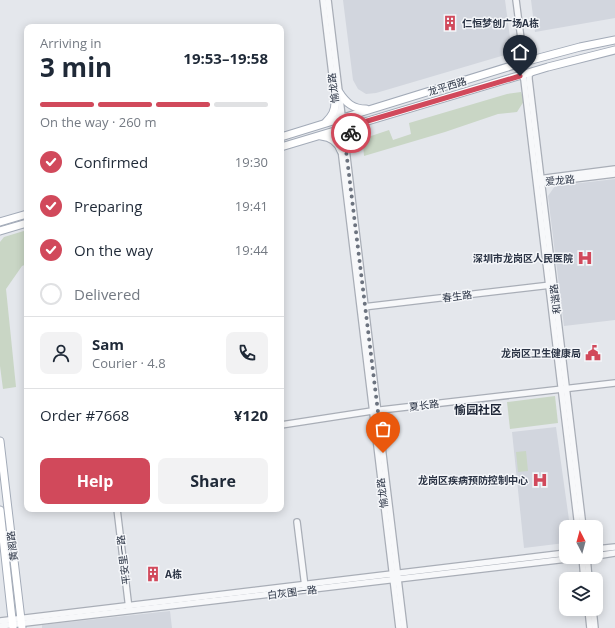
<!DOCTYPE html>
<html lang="en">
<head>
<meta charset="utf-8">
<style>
  :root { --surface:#fff; --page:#f2f2f3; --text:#1f2937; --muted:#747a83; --line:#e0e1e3; --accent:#d1495b }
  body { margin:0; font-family:"Open Sans","Noto Sans SC",sans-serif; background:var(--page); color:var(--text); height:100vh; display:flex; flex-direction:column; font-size:15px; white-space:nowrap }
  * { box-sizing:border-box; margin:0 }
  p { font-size:13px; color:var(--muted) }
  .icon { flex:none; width:22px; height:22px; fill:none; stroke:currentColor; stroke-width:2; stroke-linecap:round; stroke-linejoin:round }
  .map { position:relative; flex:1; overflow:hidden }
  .side { position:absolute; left:24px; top:24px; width:260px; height:488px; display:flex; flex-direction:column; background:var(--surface); border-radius:8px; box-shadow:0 2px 10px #0003 }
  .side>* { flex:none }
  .needle { width:26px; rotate:354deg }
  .buttons { position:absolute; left:559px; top:520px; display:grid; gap:8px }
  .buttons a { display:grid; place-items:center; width:44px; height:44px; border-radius:8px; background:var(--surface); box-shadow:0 2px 10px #0003; font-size:20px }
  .pin { position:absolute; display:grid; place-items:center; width:34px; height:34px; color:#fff; margin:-41px -17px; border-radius:50% 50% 50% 0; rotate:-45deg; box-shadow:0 0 4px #0007 }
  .pin .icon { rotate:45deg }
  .courier { position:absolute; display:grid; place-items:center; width:40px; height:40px; margin:-20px; border:3px solid #d1495b; border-radius:50%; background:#fff; color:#222; box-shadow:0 1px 5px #0007 }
  .summary em { font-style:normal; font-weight:700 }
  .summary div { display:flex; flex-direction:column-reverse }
  .summary { display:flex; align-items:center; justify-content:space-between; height:68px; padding:0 16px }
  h1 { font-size:26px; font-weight:700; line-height:30px }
  .bar { display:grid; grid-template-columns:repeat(4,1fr); gap:6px 4px; align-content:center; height:48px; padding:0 16px }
  .bar i { height:5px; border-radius:3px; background:var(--line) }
  .bar .active { background:var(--accent) }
  .bar p { grid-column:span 4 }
  .line { display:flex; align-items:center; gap:10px; padding:0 16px; border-top:1px solid var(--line) }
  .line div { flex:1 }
  .round { display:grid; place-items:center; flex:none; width:42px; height:42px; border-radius:8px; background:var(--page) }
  ol { padding:0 16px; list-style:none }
  li { display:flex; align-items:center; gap:12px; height:44px }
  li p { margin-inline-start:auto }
  li .icon { padding:4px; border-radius:50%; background:var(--accent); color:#fff; stroke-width:4 }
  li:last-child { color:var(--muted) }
  li i { width:22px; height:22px; border:2px solid var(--line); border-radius:50% }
  .cta { display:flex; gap:8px; margin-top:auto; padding:8px 16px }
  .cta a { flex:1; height:46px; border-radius:8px; background:var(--accent); color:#fff; font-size:16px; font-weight:700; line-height:46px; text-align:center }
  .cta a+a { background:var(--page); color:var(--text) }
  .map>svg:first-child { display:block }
  .built { fill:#d2d6de }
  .green { fill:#c9d6c5 }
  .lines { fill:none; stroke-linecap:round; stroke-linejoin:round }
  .minor-casing { stroke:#a9aeb7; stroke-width:8 }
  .major-casing { stroke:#a3abb8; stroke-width:9 }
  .minor { stroke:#f7f8fa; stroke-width:5.5 }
  .major { stroke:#fff; stroke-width:7 }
  .done { stroke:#6c737f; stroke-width:4; stroke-dasharray:0 7.2 }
  .route { stroke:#d1495b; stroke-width:5 }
  .labels { text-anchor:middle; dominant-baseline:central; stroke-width:3; stroke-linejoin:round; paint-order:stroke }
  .poi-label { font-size:10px; font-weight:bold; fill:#2b3445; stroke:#f4f6f9; text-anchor:end }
  .street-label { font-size:10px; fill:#2b3445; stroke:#f4f6f9 }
  .quarter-label { font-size:12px; font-weight:bold; fill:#1d2536; stroke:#f4f6f9 }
</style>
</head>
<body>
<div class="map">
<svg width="615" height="628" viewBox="0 0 615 628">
  <rect width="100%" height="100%" fill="#e4e7ec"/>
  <g class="built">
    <path d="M343,0H505L512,53L376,93L366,94L358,89L353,80Z"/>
    <path d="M531,0H615V18L535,32Z"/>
    <path d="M615,179V320L564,326L548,196L555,186Z"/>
    <path d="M556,427L570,527H566V542L565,543L524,548L512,432Z"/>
    <path d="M170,611L172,628H42V625Z"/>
  </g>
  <g class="green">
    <path d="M521,92L524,101L517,112L498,114L445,132L364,156L363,145L368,137L389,130L393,140L411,134L409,123L507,94Z"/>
    <path d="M27,230V264L22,266L6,289L16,387L3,389L0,366V242L4,237Z"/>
    <path d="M555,396L558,423L510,429L507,402Z"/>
    <path d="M526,451L528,471L518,472L516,452Z"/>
  </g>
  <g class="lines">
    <defs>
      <g id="minor">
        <path d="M323,0L399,628"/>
        <path d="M328,0L404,628"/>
        <path d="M516,0L524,62"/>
        <path d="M532,72L529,75V79L583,527"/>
        <path d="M520,75L523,77L524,80L578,527"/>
        <path d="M538,179L615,169"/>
        <path d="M540,182L541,183L615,174"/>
        <path d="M363,307L551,285"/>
        <path d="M281,425L372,411L615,383"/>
        <path d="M117,509L129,609"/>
        <path d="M297,522L305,587"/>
        <path d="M596,549L615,547"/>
        <path d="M596,556L615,553"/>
        <path d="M582,557L584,579"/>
        <path d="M587,557L589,579"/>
        <path d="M588,609L590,628"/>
        <path d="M593,609L595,628"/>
        <path d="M0,621L566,553"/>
        <path d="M0,626L584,557"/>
      </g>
      <g id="major">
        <path d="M339,92C346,103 353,109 366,109"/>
        <path d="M326,122C332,116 335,111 335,102"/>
        <path d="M321,136C331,137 338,142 341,151"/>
        <path d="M281,137L524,62L580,47L615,40"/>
        <path d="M281,147L548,67L615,50"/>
        <path d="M346,150C347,139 350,132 359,125"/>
        <path d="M0,222L27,214"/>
        <path d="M0,231L27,223"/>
        <path d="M0,441L22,628"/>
        <path d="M0,510L13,628"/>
      </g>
    </defs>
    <use href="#minor" class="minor-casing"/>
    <use href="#major" class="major-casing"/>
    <use href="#minor" class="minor"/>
    <use href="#major" class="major"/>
  </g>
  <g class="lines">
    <path class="done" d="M351,133L348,139L346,150L383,453"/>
    <path class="route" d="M351,133L358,126L364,122L520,76"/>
  </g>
  <defs>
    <symbol id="building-bare" viewBox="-9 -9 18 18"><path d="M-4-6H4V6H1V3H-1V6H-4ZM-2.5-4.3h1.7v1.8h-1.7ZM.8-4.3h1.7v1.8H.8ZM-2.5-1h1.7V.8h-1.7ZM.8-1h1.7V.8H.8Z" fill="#d1495b" stroke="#f4f6f9" stroke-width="2.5" paint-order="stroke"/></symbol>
    <symbol id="hospital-bare" viewBox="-9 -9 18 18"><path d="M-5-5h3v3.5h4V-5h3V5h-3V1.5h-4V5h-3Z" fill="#d1495b" stroke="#f4f6f9" stroke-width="2.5" paint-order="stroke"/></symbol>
    <symbol id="civic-bare" viewBox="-9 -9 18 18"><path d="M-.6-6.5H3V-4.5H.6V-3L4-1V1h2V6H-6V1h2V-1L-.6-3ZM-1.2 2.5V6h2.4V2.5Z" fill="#d1495b" stroke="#f4f6f9" stroke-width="2.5" paint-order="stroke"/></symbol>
  </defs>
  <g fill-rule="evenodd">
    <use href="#building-bare" x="439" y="12" width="22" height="22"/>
    <use href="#hospital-bare" x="574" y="247" width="22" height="22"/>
    <use href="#civic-bare" x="582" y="342" width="22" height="22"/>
    <use href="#hospital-bare" x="529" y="469" width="22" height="22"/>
    <use href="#building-bare" x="142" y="563" width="22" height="22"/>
  </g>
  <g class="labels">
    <g class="poi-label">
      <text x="462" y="23" text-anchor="start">仁恒梦创广场A栋</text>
      <text x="573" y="258">深圳市龙岗区人民医院</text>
      <text x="581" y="353">龙岗区卫生健康局</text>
      <text x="528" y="480">龙岗区疾病预防控制中心</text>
      <text x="165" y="574" text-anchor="start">A栋</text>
    </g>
    <g class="street-label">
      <text transform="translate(447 86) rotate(-17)">龙平西路</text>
      <text transform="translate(333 88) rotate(-97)">愉龙路</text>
      <text transform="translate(560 180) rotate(-5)">爱龙路</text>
      <text transform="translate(457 296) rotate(-7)">春生路</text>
      <text transform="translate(555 299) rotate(-97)">和谐路</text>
      <text transform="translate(424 405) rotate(-7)">夏长路</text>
      <text transform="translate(382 493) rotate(-97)">愉龙路</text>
      <text transform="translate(12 546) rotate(-97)">黄阁路</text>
      <text transform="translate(123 560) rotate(-97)">平安里一路</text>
      <text transform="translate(292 592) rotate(-7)">白灰围一路</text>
    </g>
    <g class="quarter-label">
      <text x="478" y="409">愉园社区</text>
    </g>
  </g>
</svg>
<div class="buttons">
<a><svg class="needle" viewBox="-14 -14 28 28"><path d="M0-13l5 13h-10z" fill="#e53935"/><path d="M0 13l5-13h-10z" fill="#747a83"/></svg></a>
<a><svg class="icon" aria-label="layers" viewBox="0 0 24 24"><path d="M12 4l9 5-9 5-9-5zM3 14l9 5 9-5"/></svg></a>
</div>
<div class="pin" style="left:383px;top:453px;background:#ea580c"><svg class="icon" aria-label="bag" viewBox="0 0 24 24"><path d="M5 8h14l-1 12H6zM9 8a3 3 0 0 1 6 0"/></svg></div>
<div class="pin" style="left:520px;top:76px;background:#1f2937"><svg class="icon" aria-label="home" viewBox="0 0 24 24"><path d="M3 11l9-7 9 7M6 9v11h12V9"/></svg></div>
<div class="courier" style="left:351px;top:133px"><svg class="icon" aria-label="bike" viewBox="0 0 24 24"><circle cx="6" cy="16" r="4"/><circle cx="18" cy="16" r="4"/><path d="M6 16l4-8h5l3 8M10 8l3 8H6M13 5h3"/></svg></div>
<section class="side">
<div class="summary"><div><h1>3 min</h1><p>Arriving in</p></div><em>19:53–19:58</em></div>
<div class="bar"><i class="active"></i><i class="active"></i><i class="active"></i><i></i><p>On the way · 260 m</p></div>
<ol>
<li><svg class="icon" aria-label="check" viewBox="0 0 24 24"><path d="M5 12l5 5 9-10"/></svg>Confirmed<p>19:30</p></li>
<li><svg class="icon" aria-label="check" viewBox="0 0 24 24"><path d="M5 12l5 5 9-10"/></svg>Preparing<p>19:41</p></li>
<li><svg class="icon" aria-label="check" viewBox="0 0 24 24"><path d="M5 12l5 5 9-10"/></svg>On the way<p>19:44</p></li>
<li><i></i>Delivered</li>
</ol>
<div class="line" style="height:72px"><a class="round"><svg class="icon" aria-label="person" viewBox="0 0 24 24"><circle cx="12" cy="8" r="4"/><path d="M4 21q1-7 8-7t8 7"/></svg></a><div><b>Sam</b><p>Courier · 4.8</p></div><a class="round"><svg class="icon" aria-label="phone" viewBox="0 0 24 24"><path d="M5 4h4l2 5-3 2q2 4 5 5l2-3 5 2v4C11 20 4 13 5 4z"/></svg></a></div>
<div class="line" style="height:52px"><div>Order #7668</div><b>¥120</b></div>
<div class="cta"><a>Help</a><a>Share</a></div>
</section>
</div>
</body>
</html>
